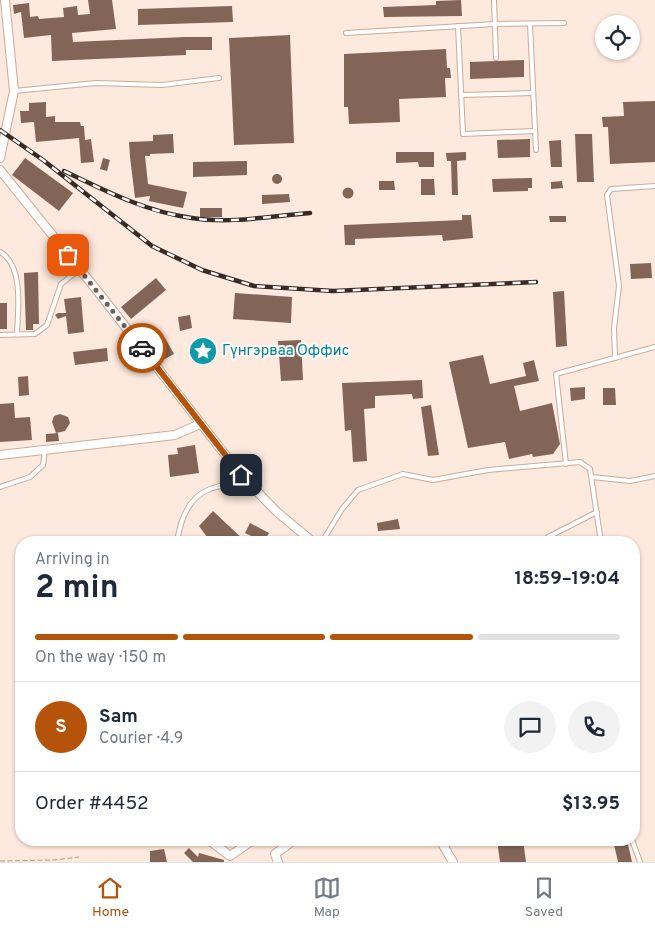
<!DOCTYPE html>
<html lang="en">
<head>
<meta charset="utf-8">
<style>
  :root { --surface:#fff; --page:#f2f2f3; --text:#1f2937; --muted:#747a83; --line:#e0e1e3; --accent:#b45309 }
  body { margin:0; font-family:Overpass,sans-serif; background:var(--page); color:var(--text); height:100vh; display:flex; flex-direction:column; font-size:19px; white-space:nowrap }
  * { box-sizing:border-box; margin:0 }
  p { font-size:16px; color:var(--muted) }
  .icon { flex:none; width:28px; height:28px; fill:none; stroke:currentColor; stroke-width:2; stroke-linecap:round; stroke-linejoin:round }
  .map { position:relative; flex:1; overflow:hidden }
  .drawer { position:absolute; left:15px; top:536px; width:625px; height:310px; display:flex; flex-direction:column; background:var(--surface); border-radius:20px; box-shadow:0 1px 4px #0004 }
  .drawer>* { flex:none }
  .fabs { position:absolute; left:595px; top:15px; display:grid; gap:10px }
  .fabs a { display:grid; place-items:center; width:45px; height:45px; border-radius:50%; background:var(--surface); box-shadow:0 1px 4px #0004; font-size:25px }
  .pin { position:absolute; display:grid; place-items:center; width:42px; height:42px; color:#fff; margin:-21px; border-radius:10px; box-shadow:0 2px 8px #0006 }
  .courier { position:absolute; display:grid; place-items:center; width:50px; height:50px; margin:-25px; border:4px solid #b45309; border-radius:50%; background:#fff; color:#222; box-shadow:0 1px 6px #0007 }
  .head em { font-style:normal; font-weight:700 }
  .head div { display:flex; flex-direction:column-reverse }
  .head { display:flex; align-items:center; justify-content:space-between; height:85px; padding:0 20px }
  h1 { font-size:32px; font-weight:700; line-height:38px }
  .bar { display:grid; grid-template-columns:repeat(4,1fr); gap:8px 5px; align-content:center; height:60px; padding:0 20px }
  .bar i { height:6px; border-radius:4px; background:var(--line) }
  .bar .on { background:var(--accent) }
  .bar p { grid-column:span 4 }
  .line { display:flex; align-items:center; gap:12px; padding:0 20px; border-top:1px solid var(--line) }
  .line div { flex:1 }
  .round { display:grid; place-items:center; flex:none; width:52px; height:52px; border-radius:26px; background:var(--page) }
  .tabs { display:flex; justify-content:space-around; align-items:center; height:70px; border-top:1px solid var(--line); background:var(--surface); font-size:14px; color:var(--muted) }
  .tabs a { display:grid; justify-items:center; gap:2px }
  .tabs .on { color:var(--accent) }
  .map>svg:first-child { display:block }
  .building { fill:#836557 }
  .lines { fill:none; stroke-linecap:round; stroke-linejoin:round }
  .lane-casing { stroke:#cbab99; stroke-width:6 }
  .street-casing { stroke:#cbab99; stroke-width:10 }
  .path { stroke:#ac9b91; stroke-width:1; stroke-dasharray:5 2.5; stroke-linecap:butt }
  .lane { stroke:#fff; stroke-width:4 }
  .street { stroke:#fff; stroke-width:8 }
  .rail-casing { stroke:#382b24; stroke-width:4.5 }
  .rail { stroke:#fafafa; stroke-width:2.5; stroke-dasharray:8; stroke-linecap:butt }
  .done { stroke:#6f6057; stroke-width:5; stroke-dasharray:0 9 }
  .route { stroke:#b45309; stroke-width:6 }
  .labels { text-anchor:middle; dominant-baseline:central; stroke-width:4; stroke-linejoin:round; paint-order:stroke }
  .culture-label { font-size:15px; fill:#0d838f; stroke:#fafafa; text-anchor:start }
</style>
</head>
<body>
<div class="map">
<svg width="655" height="862" viewBox="0 0 655 862">
  <rect width="100%" height="100%" fill="#fde9dd"/>
  <g class="building">
    <path d="M88,0H112L116,29L72,33L73,42L185,37H212V50H186V55L52,61L51,35L24,38L21,12L14,14L13,5L29,3L30,17L38,16L39,19L64,17L63,8L77,6L78,15L90,14Z"/>
    <path d="M461,0L462,16L384,17L383,7L436,5V1Z"/>
    <path d="M232,6L233,22L138,25V9Z"/>
    <path d="M290,35L294,143L234,145L229,38Z"/>
    <path d="M446,49L447,68H450L451,78H445L446,97L399,99L400,122L349,124L348,107H344V54Z"/>
    <path d="M524,60V77L470,79V62Z"/>
    <path d="M655,101V162L610,164L608,127H603L602,117L624,116L623,102Z"/>
    <path d="M46,102V117L55,116V122H80L81,126H84L85,140L91,139L94,162L81,163L79,138L36,142L34,122L21,123L20,111H29V103Z"/>
    <path d="M173,134L174,153L150,154V156H145L148,184L187,192L183,208L149,201L150,196L135,198L130,157L129,142L153,141V135Z"/>
    <path d="M575,134H592L594,182H577Z"/>
    <path d="M530,139V157L498,158L497,140Z"/>
    <path d="M561,140L562,167H551L549,141Z"/>
    <path d="M396,152H434V167H419L418,162L396,163Z"/>
    <path d="M466,152V160L457,161L458,195H452L451,161H447L446,153Z"/>
    <path d="M25,158L73,193L59,211L12,175Z"/>
    <path d="M103,158L110,160L107,171L100,169Z"/>
    <path d="M247,161V175L193,177V162Z"/>
    <circle cx="277" cy="179" r="5"/>
    <path d="M532,178V188H528V191L493,192L492,179Z"/>
    <path d="M421,179H434L435,195H421Z"/>
    <path d="M379,181H394L395,190H379Z"/>
    <path d="M562,181L563,188L551,189V182Z"/>
    <circle cx="348" cy="193" r="5.5"/>
    <path d="M289,194L290,202L262,204V195Z"/>
    <rect x="200" y="208" width="22" height="9"/>
    <path d="M462,215H471L473,238L443,241L442,235L355,239V245H345L344,225L462,220Z"/>
    <path d="M549,216H566V222H550Z"/>
    <path d="M651,263L652,278L631,279L630,264Z"/>
    <path d="M38,272L39,324H33V330H26L24,273Z"/>
    <path d="M156,278L166,290L131,319L121,307Z"/>
    <path d="M564,291L567,346L556,347L553,292Z"/>
    <path d="M235,293L292,297L291,323L233,319Z"/>
    <path d="M81,297L84,332L68,334L66,316L58,319L55,315L58,313H66L64,299Z"/>
    <rect x="0" y="303" width="7" height="26"/>
    <path d="M190,315L192,328L180,331L178,317Z"/>
    <path d="M165,338L174,354L163,360L154,344Z"/>
    <path d="M301,340L303,380L281,381L278,341Z"/>
    <path d="M107,348L108,361L75,365L73,352Z"/>
    <path d="M483,355L490,384L526,376L523,363L534,360L539,381L514,386L520,411L552,403L560,444L553,454L533,457L532,454L509,459L505,442L468,448L449,362Z"/>
    <path d="M28,376L29,395L19,396L18,377Z"/>
    <path d="M422,380L423,398L413,399L412,394L375,396V408L364,409L367,461L353,462L351,430L345,431L342,383Z"/>
    <path d="M585,387V399L571,401L570,388Z"/>
    <path d="M603,388H615L616,405H603Z"/>
    <path d="M14,403L15,418L30,417L32,440L0,442V404Z"/>
    <path d="M431,405L439,455L428,456L421,407Z"/>
    <path d="M60,414L68,417L70,423L65,431L56,433L52,422L54,416Z"/>
    <path d="M58,433L59,441L46,442V434Z"/>
    <path d="M195,445L199,473L170,477L168,455L178,454L177,448Z"/>
    <path d="M213,511L246,542H204L207,537L199,526Z"/>
    <path d="M398,519L400,529L378,531L377,523Z"/>
    <path d="M250,523L269,533L264,542L245,533Z"/>
    <path d="M497,840H523L526,862H500Z"/>
    <path d="M613,840H627L632,862H618Z"/>
    <path d="M189,848L198,857L199,853L224,860V862H193L184,853Z"/>
    <path d="M164,849L167,862H150V851Z"/>
  </g>
  <g class="lines">
    <defs>
      <g id="lane">
        <path d="M494,0L496,58"/>
        <path d="M530,24L536,150"/>
        <path d="M458,26L463,134L535,131"/>
        <path d="M346,33L495,24L564,23"/>
        <path d="M14,91L96,83L162,85L219,78"/>
        <path d="M461,95L533,93"/>
        <path d="M0,252C24,265 18,311 17,334"/>
        <path d="M0,335L35,334L47,325L61,284L80,269"/>
        <path d="M615,358L614,328L619,286L607,195L611,189L655,186"/>
        <path d="M566,464L556,374L655,347"/>
        <path d="M592,477L630,481L655,476"/>
        <path d="M0,487L30,477L43,465L45,450"/>
        <path d="M177,542C180,522 188,497 210,489C225,483 229,488 241,475"/>
        <path d="M322,542L342,509L358,490L403,474L433,480L488,470L580,462L590,469L601,542"/>
        <path d="M542,542L548,537L597,512"/>
        <path d="M632,840L640,862"/>
      </g>
      <g id="street">
        <path d="M0,158L14,91L5,0"/>
        <path d="M0,170L99,293L241,475L277,512L313,542"/>
        <path d="M0,455L175,435L200,424"/>
        <path d="M209,840L230,856L253,840"/>
        <path d="M440,840L453,862"/>
        <path d="M278,862L275,854L294,840"/>
      </g>
    </defs>
    <use href="#lane" class="lane-casing"/>
    <use href="#street" class="street-casing"/>
    <path class="path" d="M0,861L54,860L79,857"/>
    <use href="#lane" class="lane"/>
    <use href="#street" class="street"/>
    <defs>
      <g id="rail">
        <path d="M0,130L43,160L152,246L202,270L254,286L333,291L536,282"/>
        <path d="M64,171C105,191 147,212 192,218C231,224 271,216 310,213"/>
      </g>
    </defs>
    <use href="#rail" class="rail-casing"/>
    <use href="#rail" class="rail"/>
  </g>
  <g class="lines">
    <path class="done" d="M68,255L142,348"/>
    <path class="route" d="M142,348L241,475"/>
  </g>
  <defs>
    <symbol id="sight-disc" viewBox="-11 -11 22 22"><circle r="9.5" fill="#0f9aa8" stroke="#fafafa"/><path d="M0-6L1.8-2.2L6-1.7L2.9 1.2L3.7 5.4L0 3.3L-3.7 5.4L-2.9 1.2L-6-1.7L-1.8-2.2Z" fill="#fff"/></symbol>
  </defs>
  <g fill-rule="evenodd">
    <use href="#sight-disc" x="187" y="335" width="32" height="32"/>
  </g>
  <g class="labels">
    <g class="culture-label">
      <text x="222" y="351">Гүнгэрваа Оффис</text>
    </g>
  </g>
</svg>
<div class="fabs">
<a><svg class="icon" aria-label="locate" viewBox="0 0 24 24"><circle cx="12" cy="12" r="6"/><path d="M12 2v4M12 18v4M2 12h4M18 12h4"/></svg></a>
</div>
<div class="pin" style="left:68px;top:255px;background:#ea580c"><svg class="icon" aria-label="bag" viewBox="0 0 24 24"><path d="M5 8h14l-1 12H6zM9 8a3 3 0 0 1 6 0"/></svg></div>
<div class="pin" style="left:241px;top:475px;background:#1f2937"><svg class="icon" aria-label="home" viewBox="0 0 24 24"><path d="M3 11l9-7 9 7M6 9v11h12V9"/></svg></div>
<div class="courier" style="left:142px;top:348px"><svg class="icon" aria-label="car" viewBox="0 0 24 24"><path d="M5 17H2v-5l4-1 3-4h7l3 4 3 1v5h-3M9 17h6M6 11h13"/><circle cx="7" cy="17" r="2"/><circle cx="17" cy="17" r="2"/></svg></div>
<section class="drawer">
<div class="head"><div><h1>2 min</h1><p>Arriving in</p></div><em>18:59–19:04</em></div>
<div class="bar"><i class="on"></i><i class="on"></i><i class="on"></i><i></i><p>On the way · 150 m</p></div>
<div class="line" style="height:90px"><b class="round" style="background:var(--accent);color:#fff">S</b><div><b>Sam</b><p>Courier · 4.9</p></div><a class="round"><svg class="icon" aria-label="chat" viewBox="0 0 24 24"><path d="M4 5h16v11H9l-5 4z"/></svg></a><a class="round"><svg class="icon" aria-label="phone" viewBox="0 0 24 24"><path d="M5 4h4l2 5-3 2q2 4 5 5l2-3 5 2v4C11 20 4 13 5 4z"/></svg></a></div>
<div class="line" style="height:65px"><div>Order #4452</div><b>$13.95</b></div>
</section>
</div>
<nav class="tabs">
<a class="on"><svg class="icon" aria-label="home" viewBox="0 0 24 24"><path d="M3 11l9-7 9 7M6 9v11h12V9"/></svg>Home</a>
<a><svg class="icon" aria-label="map" viewBox="0 0 24 24"><path d="M3 6l6-2 6 2 6-2v14l-6 2-6-2-6 2zM9 4v14M15 6v14"/></svg>Map</a>
<a><svg class="icon" aria-label="saved" viewBox="0 0 24 24"><path d="M7 4h10v16l-5-4-5 4z"/></svg>Saved</a>
</nav>
</body>
</html>
